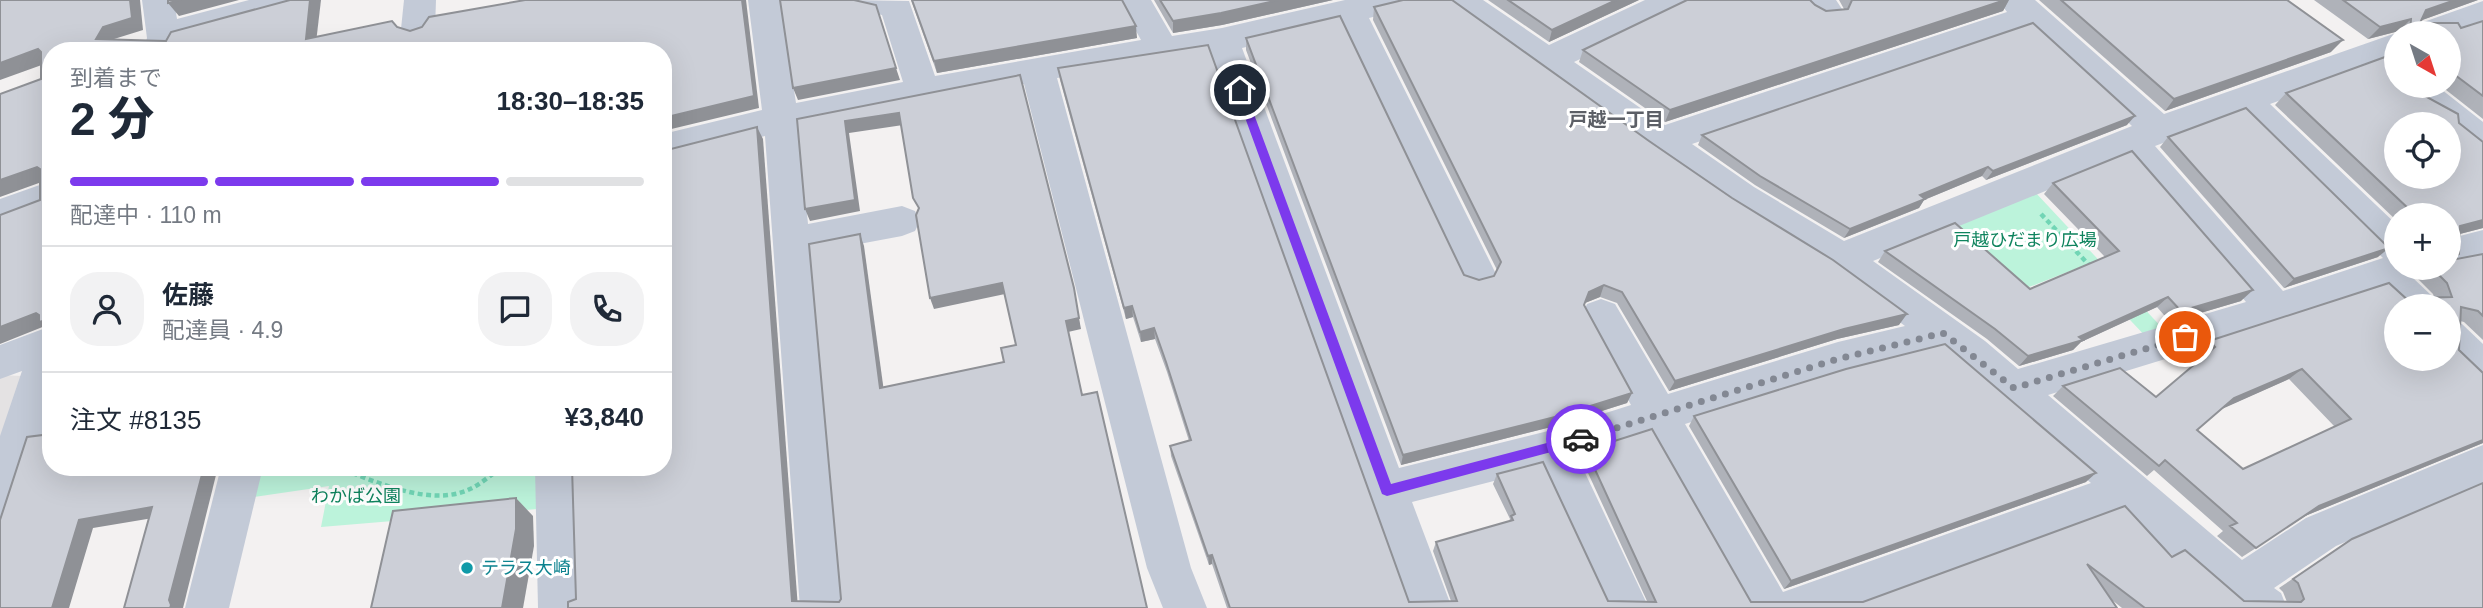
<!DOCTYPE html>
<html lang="ja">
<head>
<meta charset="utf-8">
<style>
  :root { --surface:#fff; --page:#f2f2f3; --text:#1f2937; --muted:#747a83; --line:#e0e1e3; --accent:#7c3aed }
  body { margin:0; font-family:Helvetica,"Noto Sans JP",sans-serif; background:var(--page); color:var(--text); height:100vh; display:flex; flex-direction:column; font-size:26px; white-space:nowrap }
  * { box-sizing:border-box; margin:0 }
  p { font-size:23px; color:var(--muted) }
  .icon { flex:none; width:38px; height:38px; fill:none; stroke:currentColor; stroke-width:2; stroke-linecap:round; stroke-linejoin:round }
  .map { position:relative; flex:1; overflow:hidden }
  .details { position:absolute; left:42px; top:42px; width:630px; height:434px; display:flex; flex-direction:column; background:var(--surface); border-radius:28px; box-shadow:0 7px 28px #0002 }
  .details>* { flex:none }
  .needle { width:46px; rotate:141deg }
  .controls { position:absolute; left:2384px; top:21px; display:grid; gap:14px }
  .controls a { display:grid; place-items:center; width:77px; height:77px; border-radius:50%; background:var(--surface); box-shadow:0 7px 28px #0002; font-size:35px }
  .pin { position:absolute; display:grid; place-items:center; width:60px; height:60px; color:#fff; margin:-30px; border:4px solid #fff; border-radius:50%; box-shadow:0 2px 7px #0007 }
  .courier { position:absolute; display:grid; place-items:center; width:70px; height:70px; margin:-35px; border:5px solid #7c3aed; border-radius:50%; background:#fff; color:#222; box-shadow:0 2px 9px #0007 }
  .headline em { font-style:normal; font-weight:800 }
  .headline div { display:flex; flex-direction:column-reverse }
  .headline { display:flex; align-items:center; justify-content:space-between; height:119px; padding:0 28px }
  h1 { font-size:46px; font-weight:800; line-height:52px }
  .bar { display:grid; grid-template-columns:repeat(4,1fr); gap:10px 7px; align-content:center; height:84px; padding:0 28px }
  .bar i { height:9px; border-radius:5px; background:var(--line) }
  .bar .on { background:var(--accent) }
  .bar p { grid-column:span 4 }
  .line { display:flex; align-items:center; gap:18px; padding:0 28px; border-top:2px solid var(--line) }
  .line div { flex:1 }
  .round { display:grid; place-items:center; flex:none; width:74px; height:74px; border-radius:28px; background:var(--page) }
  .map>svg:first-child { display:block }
  .education { fill:#e4e2e3 }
  .green { fill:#bcf3db }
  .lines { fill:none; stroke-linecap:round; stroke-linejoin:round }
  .path { stroke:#71d5b5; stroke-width:4.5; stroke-dasharray:5 3.5; stroke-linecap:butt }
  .minor { fill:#c3cad7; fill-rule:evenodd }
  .wall { fill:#afb2b9; fill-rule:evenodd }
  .shaded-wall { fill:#8f9196 }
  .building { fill:#cccfd7; stroke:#8f9196; stroke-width:2; fill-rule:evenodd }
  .route { fill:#7c3aed }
  .done { stroke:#838893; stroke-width:7; stroke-dasharray:0 12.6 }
  .culture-dot { fill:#0f9aa8; stroke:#fff; stroke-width:2.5 }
  .labels { text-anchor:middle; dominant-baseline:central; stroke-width:6; stroke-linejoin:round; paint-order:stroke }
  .park-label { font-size:18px; fill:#0f845e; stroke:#fff }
  .culture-label { font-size:18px; fill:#0d838f; stroke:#fff; text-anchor:start }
  .neighbourhood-label { font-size:19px; font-weight:bold; fill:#5c5f66; stroke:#fff }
</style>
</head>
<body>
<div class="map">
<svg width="2483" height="608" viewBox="0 0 2483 608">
  <rect width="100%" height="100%" fill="#f3f1f1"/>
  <path class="education" d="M0,375L22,376L0,452Z"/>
  <g class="green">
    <path d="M2035,192L2167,333L2149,340L2080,267L2019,291L1947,226Z"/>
    <path d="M242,467H549V508L321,527L329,486L234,500Z"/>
  </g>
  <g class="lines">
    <g class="path">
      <path d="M2041,214L2090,266"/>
      <path d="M337,467C374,481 431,508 470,489C481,484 492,474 502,467"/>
    </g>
    <g class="minor">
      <path d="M142,0H174L177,19L249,0H310L306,8L180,42L177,51H143L147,38Z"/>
      <path d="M404,0H436L435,29L430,37L418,41L406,37L401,29Z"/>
      <path d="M748,0H780L796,103L903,82L882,15L850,8L846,0L909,1L935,76L1141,40L1119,0H1151L1172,36L1222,28L1345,0H1412L1408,8L1369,18L1496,274L1490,285L1477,289L1464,285L1340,25L1242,48L1399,468L1552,430L1631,405L1582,315L1587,304L1601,299L1615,304L1668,394L1838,342L1905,326L1828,269L1728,207L1646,151L1448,8L1444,0H1483L1549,45L1645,0H1690L1686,8L1574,62L1665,125L2007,12L1998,0H2035L2164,114L2396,33V58L2270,104L2396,224V268H2418L2413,278L2431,295L2436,306H2396V310L2376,291L2276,325L2048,395L2242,560L2306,518L2483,445V483L2336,546L2274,588L2281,593L2287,608H2232L2121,510L1854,608H1744L1648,436L1578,458L1649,608H1605L1541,469L1412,502L1452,608H1408L1210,54L1057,78L1191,568L1207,608H1163L1147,568L1024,84L799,129L808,224L902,206L915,211L920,221L915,231L902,236L811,253L844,608H800L765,136L663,162V134L762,110ZM2027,30L2132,126L1844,241L1754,187L1692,144ZM2238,115L2383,258L2283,291L2155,146ZM2124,159L2246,302L2018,369L1985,341L1873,261ZM1938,351L2091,483L1783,592L1685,424L1838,376Z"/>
      <path d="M1799,0H1836L1844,12L1840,20C1820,26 1808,17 1799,0Z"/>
      <path d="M2483,1V26L2448,38V33H2410L2415,25Z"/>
      <path d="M2397,86H2437L2483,122V155L2470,151L2448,133V124C2430,124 2406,102 2397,86Z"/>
      <path d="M51,181V210L0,229V199Z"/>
      <path d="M2483,230V260L2448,269L2444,268H2448V239Z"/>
      <path d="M2448,320L2462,324L2483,344V386L2469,381L2446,359H2448Z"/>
      <path d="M51,326V406L21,498L15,512L0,517V436L22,371L0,379V345Z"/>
      <path d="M221,467H263L229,608H185Z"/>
      <path d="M535,467H577L582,608H538Z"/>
    </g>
  </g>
  <g class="wall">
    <path d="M911,0H1122L1137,38L937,73Z"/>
    <path d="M1154,0H1333L1222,25L1173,33Z"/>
    <path d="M1488,0H1639L1549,42Z"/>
    <path d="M1839,0H2009L2003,11L1665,122L1579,62L1583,50L1815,5L1826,11L1844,9Z"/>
    <path d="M2039,0H2287L2331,52L2165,111Z"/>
    <path d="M2314,0H2478L2422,20L2420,23L2461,28L2483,21V119L2441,86H2448V33H2399V31L2368,39Z"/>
    <path d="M1374,7L1899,325L1837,339L1669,391L1617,303L1600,297L1585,303L1584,305L1632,393L1627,403L1551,427L1401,465L1246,50V38L1464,275L1479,280L1494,276L1497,270L1373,20Z"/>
    <path d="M1058,68L1409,602L1451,601L1433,551L1436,542L1509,521L1510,519L1493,484L1497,474L1608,601H1647L1582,460L1586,450L1751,602H1863L2125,506L2172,557L2244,601L2287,602L2283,592L2279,588L2352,539L2483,608H2122L2112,600L2117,608H1227L1212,564L1209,565L1171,456L1170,446L1189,441L1167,372L1155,339L1141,342L1133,317L1126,319L1060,80Z"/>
    <path d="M2396,86L2423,95L2483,142V228L2460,234L2459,254L2456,257L2457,259L2483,254V340L2464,322L2460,321L2459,350L2483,373V443L2305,516L2242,557L2217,536L2223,531L2154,470L2147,476L2053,396L2063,386L2156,397L2203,358L2198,352L2209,341L2409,301L2412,298L2434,297L2433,294L2416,277L2419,268H2448V215H2396V220L2275,105L2286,93ZM2289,379L2335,427L2243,469L2197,430L2223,408Z"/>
    <path d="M2127,125L1986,180L1982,176L1924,200L1919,208L1844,238L1755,185L1698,145L1702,135Z"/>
    <path d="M2168,137L2378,257L2284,288L2160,147Z"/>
    <path d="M2053,183L2241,301L2170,322L2157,307L2081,342L2073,350L2019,366L1987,339L1878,262L1885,251L2030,289L2105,257L2044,194Z"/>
    <path d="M1694,416L2086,482L1784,589L1689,426Z"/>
  </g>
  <g class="shaded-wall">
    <path d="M130,0H140L143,30L114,39H96L103,27Z"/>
    <path d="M181,0H239L179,16L168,3Z"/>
    <path d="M310,0H321L315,51L306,39Z"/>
    <path d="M742,0H746L759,108L663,131V118Z"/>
    <path d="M1279,0H1333L1222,25L1173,33V21Z"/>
    <path d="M1616,0H1639L1549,42L1552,30Z"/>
    <path d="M2005,0H2009L2003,11L1665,122L1670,110Z"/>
    <path d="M2455,0H2478L2414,23L2426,10Z"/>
    <path d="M2411,19L2399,31L2368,39L2380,27Z"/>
    <path d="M1136,26L1137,38L937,73L934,61Z"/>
    <path d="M2343,40L2331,52L2165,111L2174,99Z"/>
    <path d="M38,49L50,62L0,80V63Z"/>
    <path d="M896,68L900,80L798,100L793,88Z"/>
    <path d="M899,113L903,125L849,133L860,211L810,221L805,209L845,121Z"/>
    <path d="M2135,116L2127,125L1986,180L1993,171Z"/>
    <path d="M757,127L763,139L798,608L792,601Z"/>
    <path d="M37,167L50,179L0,197V180Z"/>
    <path d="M1988,167L1982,176L1924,200L1919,208L1844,238L1850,229L1920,195Z"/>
    <path d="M2483,220V228L2448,237L2460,226Z"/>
    <path d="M860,234L864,246L885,399L880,388Z"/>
    <path d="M2389,248L2378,257L2284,288L2294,279Z"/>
    <path d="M1002,283L1005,294L934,309L930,298Z"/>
    <path d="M1604,285L1600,297L1585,303L1589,292Z"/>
    <path d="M2253,290L2241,301L2170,322L2181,311Z"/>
    <path d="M2168,297L2157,307L2081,342L2073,350L2019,366L2028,356L2079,337Z"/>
    <path d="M1132,306L1133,317L1126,319L1124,308Z"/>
    <path d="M36,313L51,319V330L45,326L0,344V327Z"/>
    <path d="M1907,314L1899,325L1837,339L1669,391L1675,381L1844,329Z"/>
    <path d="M1079,318L1081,329L1068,332L1066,321Z"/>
    <path d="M1154,328L1155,339L1141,342L1140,332Z"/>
    <path d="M2302,369L2289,379L2222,409L2234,398Z"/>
    <path d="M1632,393L1627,403L1551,427L1401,465L1403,455Z"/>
    <path d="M2483,440V443L2305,516L2242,557L2319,506Z"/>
    <path d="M204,467H218L183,608H170L169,600Z"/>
    <path d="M2096,473L2086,482L1784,589L1791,581Z"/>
    <path d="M516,498L533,516L534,546L523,608H502Z"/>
    <path d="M152,507L165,516L93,528L69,608H52L79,520Z"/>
    <path d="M1212,555V564L1209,565L1208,556Z"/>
  </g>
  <g class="building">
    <path d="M0,0H130L132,18L103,27L96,39L166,41L171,32L290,0H310L306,39L392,21L397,27L410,31L422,27L429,17L525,0H742L754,96L663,118V51H51V319L39,322V315L36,313L0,327V215L40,200V169L37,167L0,180V94L41,79V52L38,49L0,63Z"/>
    <path d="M168,0H181L168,3Z"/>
    <path d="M780,0H854L876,5L896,68L793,88Z"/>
    <path d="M912,0H1122L1136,26L934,61Z"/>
    <path d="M1160,0H1279L1221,13L1173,21Z"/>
    <path d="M1403,0H1452L1649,141L1732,198L1833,260L1907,314L1844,329L1675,381L1622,292L1604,285L1589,292L1584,305L1632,393L1555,417L1403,455L1246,38L1340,16L1464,275L1479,280L1494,276L1501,262L1374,7Z"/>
    <path d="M1508,0H1616L1552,30Z"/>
    <path d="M1687,0H1810L1815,5L1826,11L1848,9L1852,0H2005L1670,110L1583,50Z"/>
    <path d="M2061,0H2287L2343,40L2174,99Z"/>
    <path d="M2343,0H2455L2426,10L2420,23H2458L2461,28L2483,21V96L2451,72H2448V33H2410L2411,19L2380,27Z"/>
    <path d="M2033,23L2135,116L1993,171L1988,167L1920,195L1925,199L1850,229L1760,176L1702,135Z"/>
    <path d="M1208,45L1409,602L1457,601L1436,542L1513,520L1511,516L1515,514L1497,474L1543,462L1608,601L1656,602L1586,450L1652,429L1751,602H1863L2125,506L2172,557L2185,550L2244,601L2301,602L2304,599L2298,583L2293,579L2352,539L2483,483V608H2145L2087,564L2117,608H1230L1212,555L1208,556L1170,446L1191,440L1166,362L1154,328L1140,332L1132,306L1124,308L1058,68Z"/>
    <path d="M2396,53V86H2415L2423,95L2458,114L2459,123L2483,142V220L2460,226L2459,254L2455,256L2457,259L2483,254V316L2478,311L2461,307L2459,350L2483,373V440L2319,506L2256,548L2230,526L2237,523L2165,460L2159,466L2063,386L2120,368L2156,397L2215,347L2209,341L2389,283L2410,302L2412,298L2452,297L2447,283L2432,268H2448V215H2411V211L2286,93ZM2396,124H2448V177H2396ZM2396,306H2448V359H2396ZM2302,369L2351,419L2243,469L2197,430L2234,398Z"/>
    <path d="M1020,75L1074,288L1079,318L1066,321L1082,395L1097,392L1147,608H568V602L576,599L572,467H663V151L757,127L792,601L839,602L841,599L809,244L860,234L880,388L1004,362L1001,348L1016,345L1002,283L930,298L916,215L919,208L913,198L899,113L845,121L855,200L805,209L797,119Z"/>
    <path d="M2246,108L2389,248L2294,279L2168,137Z"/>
    <path d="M2132,151L2253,290L2181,311L2168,297L2079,337L2083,340L2028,356L1995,329L1885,251L1955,223L2030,289L2119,251L2053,183Z"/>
    <path d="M1945,344L2096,473L1791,581L1694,416L1846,369Z"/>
    <path d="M51,434V467H204L169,600L171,605L170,608H124L152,507L79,520L52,608H0V520L27,437Z"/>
    <path d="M516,498V529L502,608H371L393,511Z"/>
  </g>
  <path class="route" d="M1240,86L1245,90L1391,484L1581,434L1587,439L1585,443L1387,496L1382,494L1235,90Z"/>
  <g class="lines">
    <path class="done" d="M1581,439L1838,359L1943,333L2014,388L2185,337"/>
  </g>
  <circle class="culture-dot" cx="467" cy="568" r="7"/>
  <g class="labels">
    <g class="park-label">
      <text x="2025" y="240">戸越ひだまり広場</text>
      <text x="356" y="496">わかば公園</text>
    </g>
    <g class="culture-label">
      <text x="481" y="568">テラス大崎</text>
    </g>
    <g class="neighbourhood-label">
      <text x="1616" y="119">戸越一丁目</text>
    </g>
  </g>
</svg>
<div class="controls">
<a><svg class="needle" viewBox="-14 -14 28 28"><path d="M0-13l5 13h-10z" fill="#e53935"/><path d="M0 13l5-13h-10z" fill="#747a83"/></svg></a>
<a><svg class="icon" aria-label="locate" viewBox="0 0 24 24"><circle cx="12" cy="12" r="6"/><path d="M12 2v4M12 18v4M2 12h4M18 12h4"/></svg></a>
<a>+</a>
<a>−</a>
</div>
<div class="pin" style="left:2185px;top:337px;background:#ea580c"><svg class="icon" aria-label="bag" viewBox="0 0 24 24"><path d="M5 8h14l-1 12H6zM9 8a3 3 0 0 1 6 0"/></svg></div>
<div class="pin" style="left:1240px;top:90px;background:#1f2937"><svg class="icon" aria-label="home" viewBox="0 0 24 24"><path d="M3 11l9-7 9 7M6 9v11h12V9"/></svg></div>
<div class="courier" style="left:1581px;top:439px"><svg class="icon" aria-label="car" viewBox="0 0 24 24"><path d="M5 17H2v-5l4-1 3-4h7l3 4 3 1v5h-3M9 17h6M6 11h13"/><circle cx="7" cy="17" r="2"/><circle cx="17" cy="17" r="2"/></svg></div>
<section class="details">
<div class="headline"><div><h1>2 分</h1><p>到着まで</p></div><em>18:30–18:35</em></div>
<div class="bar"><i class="on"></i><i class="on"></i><i class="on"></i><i></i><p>配達中 · 110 m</p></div>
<div class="line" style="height:126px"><a class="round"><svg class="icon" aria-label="person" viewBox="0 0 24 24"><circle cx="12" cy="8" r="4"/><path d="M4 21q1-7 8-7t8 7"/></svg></a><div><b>佐藤</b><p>配達員 · 4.9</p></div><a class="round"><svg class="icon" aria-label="chat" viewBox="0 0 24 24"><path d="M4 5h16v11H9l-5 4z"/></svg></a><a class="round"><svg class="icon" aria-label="phone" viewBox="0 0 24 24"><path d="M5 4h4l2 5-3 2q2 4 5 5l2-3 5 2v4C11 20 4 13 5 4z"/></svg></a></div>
<div class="line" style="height:91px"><div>注文 #8135</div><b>¥3,840</b></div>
</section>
</div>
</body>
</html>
